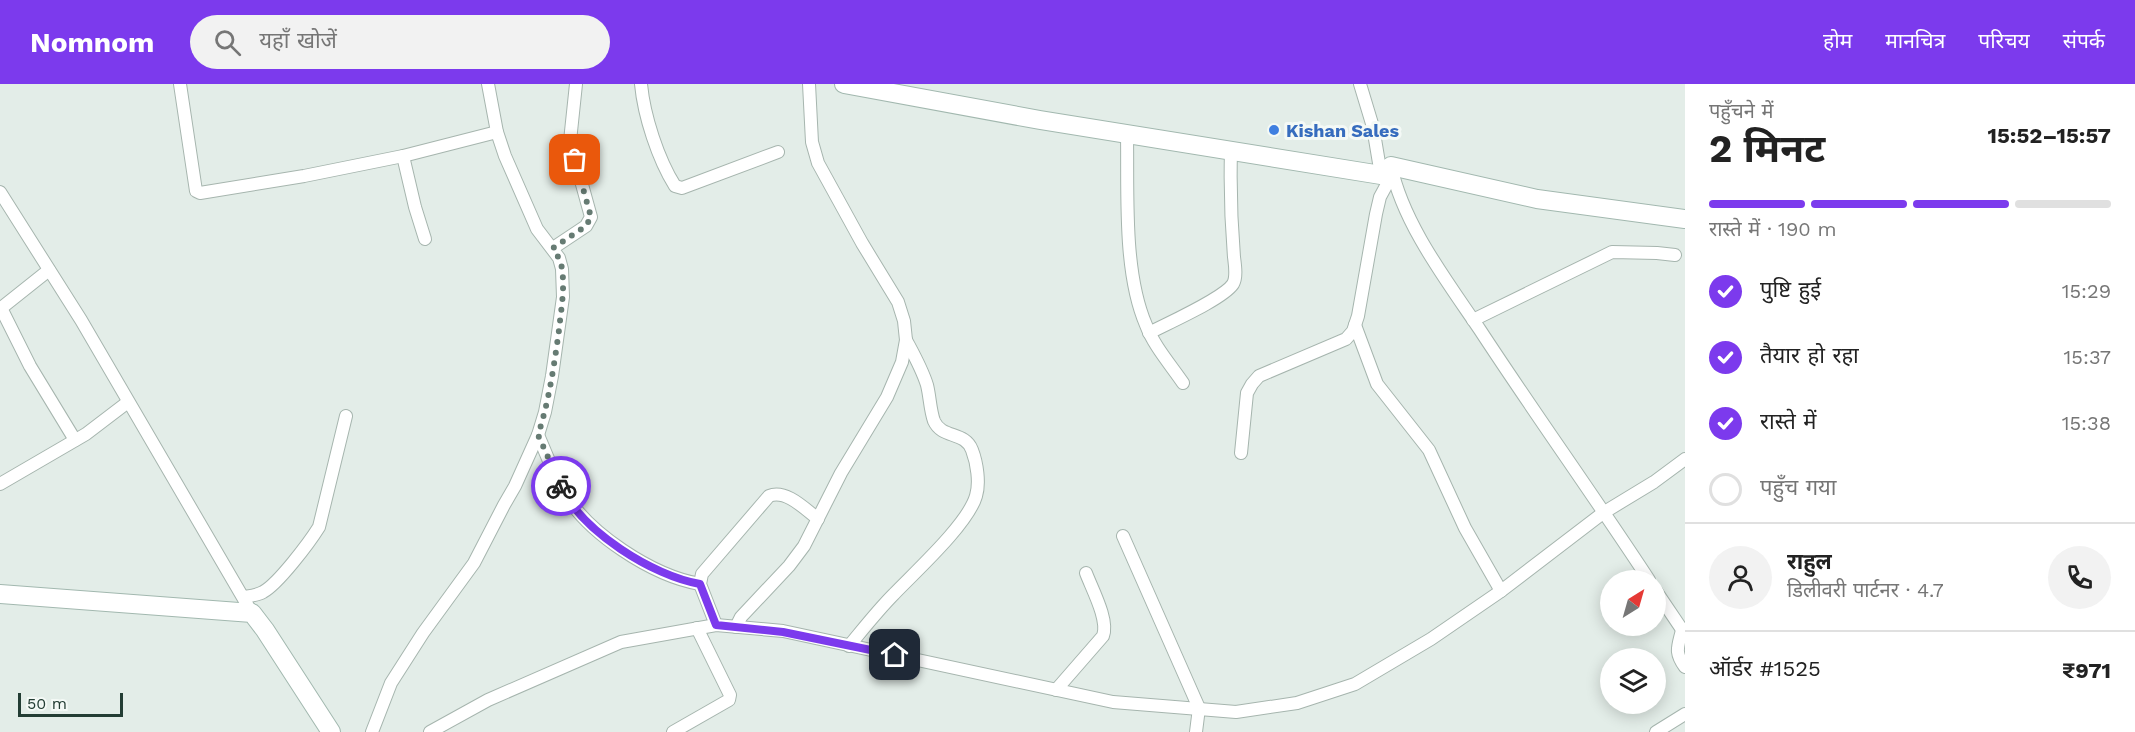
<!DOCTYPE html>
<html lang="hi">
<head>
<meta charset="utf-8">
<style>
  :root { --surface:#fff; --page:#f2f2f2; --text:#222; --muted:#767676; --line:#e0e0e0; --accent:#7c3aed }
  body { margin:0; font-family:"Work Sans","Noto Sans Devanagari",sans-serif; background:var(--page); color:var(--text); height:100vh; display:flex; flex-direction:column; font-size:22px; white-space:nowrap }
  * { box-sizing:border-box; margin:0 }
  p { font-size:20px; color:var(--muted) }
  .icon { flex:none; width:33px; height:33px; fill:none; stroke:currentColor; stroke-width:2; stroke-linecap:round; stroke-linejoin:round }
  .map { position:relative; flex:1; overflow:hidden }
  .sheet { display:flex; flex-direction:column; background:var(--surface); width:450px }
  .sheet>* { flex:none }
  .needle { width:39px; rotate:37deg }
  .controls { position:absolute; left:1600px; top:486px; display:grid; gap:12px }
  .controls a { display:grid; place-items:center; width:66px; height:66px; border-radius:50%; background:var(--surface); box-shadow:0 3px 15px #0003; font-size:30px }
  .scale { position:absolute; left:18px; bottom:15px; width:105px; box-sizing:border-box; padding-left:6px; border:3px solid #233d34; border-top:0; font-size:16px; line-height:21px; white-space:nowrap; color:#233d34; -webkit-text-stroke:4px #f4f9f6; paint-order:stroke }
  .pin { position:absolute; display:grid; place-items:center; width:51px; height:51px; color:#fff; margin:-26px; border-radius:12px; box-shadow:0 3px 9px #0006 }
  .courier { position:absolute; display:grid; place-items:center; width:60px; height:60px; margin:-30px; border:4px solid #7c3aed; border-radius:50%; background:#fff; color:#222; box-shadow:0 2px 8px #0007 }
  .summary em { font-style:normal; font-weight:700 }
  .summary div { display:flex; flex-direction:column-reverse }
  .summary { display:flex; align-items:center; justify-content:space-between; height:102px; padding:0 24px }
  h1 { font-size:39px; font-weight:700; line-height:45px }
  .bar { display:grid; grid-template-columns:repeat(4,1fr); gap:9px 6px; align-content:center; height:72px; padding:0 24px }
  .bar i { height:8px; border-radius:4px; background:var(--line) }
  .bar .selected { background:var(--accent) }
  .bar p { grid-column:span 4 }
  .line { display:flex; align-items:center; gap:15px; padding:0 24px; border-top:2px solid var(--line) }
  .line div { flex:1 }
  .round { display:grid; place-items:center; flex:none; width:63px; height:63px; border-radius:32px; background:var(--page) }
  ol { padding:0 24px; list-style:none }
  li { display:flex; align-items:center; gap:18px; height:66px }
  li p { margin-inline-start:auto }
  li .icon { padding:6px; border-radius:50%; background:var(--accent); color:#fff; stroke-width:4 }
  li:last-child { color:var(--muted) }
  li i { width:33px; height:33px; border:3px solid var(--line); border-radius:50% }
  header { display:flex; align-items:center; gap:36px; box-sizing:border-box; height:84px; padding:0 30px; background:var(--accent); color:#fff }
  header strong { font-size:28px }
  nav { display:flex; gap:33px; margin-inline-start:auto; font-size:21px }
  .search { width:420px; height:54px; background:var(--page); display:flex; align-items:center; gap:15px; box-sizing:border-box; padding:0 21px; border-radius:33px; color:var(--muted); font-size:22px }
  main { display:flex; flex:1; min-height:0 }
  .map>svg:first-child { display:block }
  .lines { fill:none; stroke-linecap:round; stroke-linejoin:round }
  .street-casing { stroke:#a6b5ae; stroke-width:14 }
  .secondary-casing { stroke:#a2b8af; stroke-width:20 }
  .street { stroke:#fff; stroke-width:12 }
  .secondary { stroke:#fff; stroke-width:18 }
  .done { stroke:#667b73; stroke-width:6; stroke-dasharray:0 10.8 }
  .route { stroke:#7c3aed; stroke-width:8 }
  .shop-dot { fill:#3f7fe0; stroke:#f4f9f6; stroke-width:2 }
  .labels { text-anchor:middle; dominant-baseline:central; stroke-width:6; stroke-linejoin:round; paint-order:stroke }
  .shop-label { font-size:18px; font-weight:bold; fill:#366cbe; stroke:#f4f9f6; text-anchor:start }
</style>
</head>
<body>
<header>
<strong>Nomnom</strong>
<div class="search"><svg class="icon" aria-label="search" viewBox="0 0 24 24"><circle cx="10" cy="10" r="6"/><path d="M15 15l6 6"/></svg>यहाँ खोजें</div>
<nav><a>होम</a><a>मानचित्र</a><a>परिचय</a><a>संपर्क</a></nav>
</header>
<main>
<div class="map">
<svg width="1685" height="648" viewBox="0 0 1685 648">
  <rect width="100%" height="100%" fill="#e3ede8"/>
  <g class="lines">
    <defs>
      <g id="street">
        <path d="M180,0L196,107L200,109L304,92L403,72L497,48"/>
        <path d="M641,0C644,32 658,75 675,102L682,104L778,68"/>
        <path d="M1360,0L1373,43L1381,91"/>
        <path d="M1127,50C1128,108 1123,188 1146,241C1154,262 1170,280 1183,299"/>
        <path d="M403,72L415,123L425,155"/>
        <path d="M1391,82C1403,140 1447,197 1480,246C1535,330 1594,412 1649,496"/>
        <path d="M0,108L81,236L252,529"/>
        <path d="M553,164L586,142L591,133L570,57L576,0"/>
        <path d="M1,224L30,282L75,356"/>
        <path d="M0,225L49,186"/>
        <path d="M1473,236L1612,168L1657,169L1675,171"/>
        <path d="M1355,241L1377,300L1429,366L1465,444L1501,507"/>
        <path d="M1149,249C1168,239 1223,215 1233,200C1237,193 1235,181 1234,173C1231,137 1230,103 1231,67"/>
        <path d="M538,351C546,369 553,389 563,406C586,449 653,492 700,500"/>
        <path d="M1241,369L1247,309L1252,300L1259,292L1346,255L1353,247L1358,232L1376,130L1380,113L1393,89"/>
        <path d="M0,400L86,350L128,318"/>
        <path d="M1123,452L1199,624L1196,648"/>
        <path d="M1656,507L1685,550"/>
        <path d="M244,513C250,512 258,511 263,508C278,500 309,459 319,443L346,332"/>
        <path d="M716,541L700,500L702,490L769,412C786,405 805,425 818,435"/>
        <path d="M736,543L741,533L789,482L804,462L841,389L887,313L902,278L906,256L904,237L898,218L862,159L818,79L812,58L809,0"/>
        <path d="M1682,546C1678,563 1674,568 1685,583"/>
        <path d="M849,562C864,544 878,526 894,510C915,488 968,440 976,412C980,399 977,379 972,366C965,347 942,355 934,337C930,326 930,313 927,301C922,285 914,271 906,256"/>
        <path d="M1056,606L1103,552C1109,536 1092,505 1086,489"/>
        <path d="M372,648L391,599L423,549L474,479L504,421L515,402L538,351L545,328L552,292L563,213L562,185L559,174L537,145L505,72L497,48L488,0"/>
        <path d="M430,648L488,616L621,558L716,541L783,547L1113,618L1236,628L1297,619L1355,600L1431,555L1501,507L1603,429L1654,398L1685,375"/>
        <path d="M673,648L729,616L730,611L697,544"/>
        <path d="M1656,648L1685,630"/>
      </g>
      <g id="secondary">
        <path d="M844,0L1040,36L1381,91L1391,82L1537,115L1685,135"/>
        <path d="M0,510L252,529L265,546L331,648"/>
      </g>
    </defs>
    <use href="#street" class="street-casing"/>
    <use href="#secondary" class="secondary-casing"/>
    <use href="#street" class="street"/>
    <use href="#secondary" class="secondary"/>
  </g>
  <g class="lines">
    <path class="done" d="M561,402L538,351C549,317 554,282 559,246C561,226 565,205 562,185C561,177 557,171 553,164L586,142L591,133L575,76"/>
    <path class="route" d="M561,402C581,447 653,492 700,500L716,541L783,548L895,571"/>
  </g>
  <circle class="shop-dot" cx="1274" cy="46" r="6"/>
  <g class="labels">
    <g class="shop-label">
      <text x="1286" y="46">Kishan Sales</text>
    </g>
  </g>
</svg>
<div class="controls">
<a><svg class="needle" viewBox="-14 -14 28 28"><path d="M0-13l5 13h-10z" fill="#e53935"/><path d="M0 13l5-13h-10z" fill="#767676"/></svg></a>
<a><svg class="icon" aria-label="layers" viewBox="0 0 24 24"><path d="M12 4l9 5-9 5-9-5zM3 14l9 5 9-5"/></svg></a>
</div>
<div class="scale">50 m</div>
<div class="pin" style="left:575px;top:76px;background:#ea580c"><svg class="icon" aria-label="bag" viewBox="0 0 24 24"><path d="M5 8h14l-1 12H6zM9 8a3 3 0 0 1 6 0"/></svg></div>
<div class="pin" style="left:895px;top:571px;background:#1f2937"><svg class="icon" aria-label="home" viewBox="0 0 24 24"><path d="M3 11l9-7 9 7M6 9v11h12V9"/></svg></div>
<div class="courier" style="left:561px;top:402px"><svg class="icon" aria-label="bike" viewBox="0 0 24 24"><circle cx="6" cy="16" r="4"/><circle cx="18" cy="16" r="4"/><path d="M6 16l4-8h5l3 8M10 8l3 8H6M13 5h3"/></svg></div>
</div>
<section class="sheet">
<div class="summary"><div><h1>2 मिनट</h1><p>पहुँचने में</p></div><em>15:52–15:57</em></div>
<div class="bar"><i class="selected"></i><i class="selected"></i><i class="selected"></i><i></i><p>रास्ते में · 190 m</p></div>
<ol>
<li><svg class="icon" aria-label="check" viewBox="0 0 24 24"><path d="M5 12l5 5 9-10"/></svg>पुष्टि हुई<p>15:29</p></li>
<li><svg class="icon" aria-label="check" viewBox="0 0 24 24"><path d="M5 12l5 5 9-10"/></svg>तैयार हो रहा<p>15:37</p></li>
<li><svg class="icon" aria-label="check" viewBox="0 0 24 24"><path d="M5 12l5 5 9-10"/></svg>रास्ते में<p>15:38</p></li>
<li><i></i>पहुँच गया</li>
</ol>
<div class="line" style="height:108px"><a class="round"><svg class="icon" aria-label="person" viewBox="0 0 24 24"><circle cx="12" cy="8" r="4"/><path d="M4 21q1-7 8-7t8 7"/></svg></a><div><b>राहुल</b><p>डिलीवरी पार्टनर · 4.7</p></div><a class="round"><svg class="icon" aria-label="phone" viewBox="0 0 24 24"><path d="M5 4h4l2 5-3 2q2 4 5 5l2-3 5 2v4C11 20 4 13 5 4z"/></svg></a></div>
<div class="line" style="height:78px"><div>ऑर्डर #1525</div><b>₹971</b></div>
</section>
</main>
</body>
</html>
